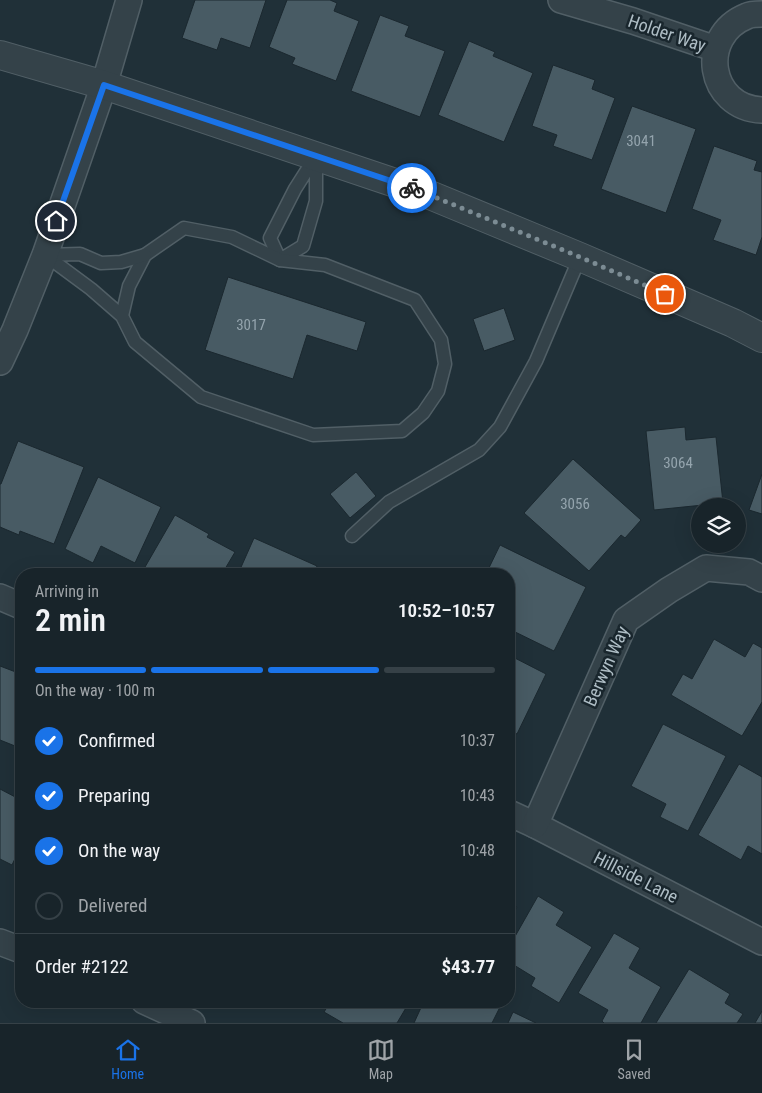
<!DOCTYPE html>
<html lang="en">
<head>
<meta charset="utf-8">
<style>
  :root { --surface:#18242a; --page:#253036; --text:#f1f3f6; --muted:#9fa4a8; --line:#364147; --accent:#1a73e8 }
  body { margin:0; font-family:"Roboto Condensed",sans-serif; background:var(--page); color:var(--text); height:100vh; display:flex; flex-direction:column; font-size:19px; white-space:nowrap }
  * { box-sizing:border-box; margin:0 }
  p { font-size:16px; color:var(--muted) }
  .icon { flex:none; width:28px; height:28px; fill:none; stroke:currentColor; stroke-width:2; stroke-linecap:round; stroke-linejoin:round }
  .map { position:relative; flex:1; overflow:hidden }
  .details { position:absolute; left:15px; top:568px; width:500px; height:440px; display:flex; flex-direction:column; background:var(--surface); border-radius:20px; box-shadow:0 5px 20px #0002,0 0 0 1px var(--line) }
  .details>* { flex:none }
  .controls { position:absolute; left:691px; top:498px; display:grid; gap:10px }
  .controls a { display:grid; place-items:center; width:55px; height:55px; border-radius:50%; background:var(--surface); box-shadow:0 5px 20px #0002,0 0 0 1px var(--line); font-size:25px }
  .pin { position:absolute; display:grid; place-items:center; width:42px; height:42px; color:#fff; margin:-21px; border:2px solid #fff; border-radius:50%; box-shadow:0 1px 5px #0007 }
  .courier { position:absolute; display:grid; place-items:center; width:50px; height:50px; margin:-25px; border:4px solid #1a73e8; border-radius:50%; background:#fff; color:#222; box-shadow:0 1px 6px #0007 }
  .head em { font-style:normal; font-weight:600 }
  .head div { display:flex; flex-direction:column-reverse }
  .head { display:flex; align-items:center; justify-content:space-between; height:85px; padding:0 20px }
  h1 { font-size:32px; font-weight:600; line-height:38px }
  .bar { display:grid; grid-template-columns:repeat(4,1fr); gap:8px 5px; align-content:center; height:60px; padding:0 20px }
  .bar i { height:6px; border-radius:4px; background:var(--line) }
  .bar .current { background:var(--accent) }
  .bar p { grid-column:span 4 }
  .line { display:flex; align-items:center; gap:12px; padding:0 20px; border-top:1px solid var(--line) }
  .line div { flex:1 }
  ol { padding:0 20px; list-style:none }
  li { display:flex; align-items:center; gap:15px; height:55px }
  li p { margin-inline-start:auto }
  li .icon { padding:5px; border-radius:50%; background:var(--accent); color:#fff; stroke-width:4 }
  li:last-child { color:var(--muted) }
  li i { width:28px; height:28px; border:2px solid var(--line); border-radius:50% }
  .tab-bar { display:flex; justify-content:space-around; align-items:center; height:70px; border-top:1px solid var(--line); background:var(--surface); font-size:14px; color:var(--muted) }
  .tab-bar a { display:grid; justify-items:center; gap:2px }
  .tab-bar .current { color:var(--accent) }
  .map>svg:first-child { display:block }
  .building { fill:#485b64; stroke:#1b282f }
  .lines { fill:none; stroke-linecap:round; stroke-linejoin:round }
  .service-casing { stroke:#515f66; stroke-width:15 }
  .minor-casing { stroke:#515f66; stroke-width:28 }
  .tertiary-casing { stroke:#515f66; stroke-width:30 }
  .service { stroke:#344249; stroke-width:12 }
  .minor { stroke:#344249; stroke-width:25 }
  .tertiary { stroke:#344249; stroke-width:28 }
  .done { stroke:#7c8c94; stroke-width:5; stroke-dasharray:0 9 }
  .route { stroke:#1a73e8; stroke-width:6 }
  .labels { text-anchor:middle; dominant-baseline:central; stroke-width:5; stroke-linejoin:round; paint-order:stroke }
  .number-label { font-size:15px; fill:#94a4ad }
  .street-label { font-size:18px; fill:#aebdc5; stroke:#19262d }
</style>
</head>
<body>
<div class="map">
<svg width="762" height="1023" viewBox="0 0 762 1023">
  <rect width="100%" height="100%" fill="#203038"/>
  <g class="building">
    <path d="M195,0H266L250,48L221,38L217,50L182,38Z"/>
    <path d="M287,0H330L337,3L334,11L359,21L336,81L292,64L295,58L269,47Z"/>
    <path d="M380,15L409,26L405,36L445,51L420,117L351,91Z"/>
    <path d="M469,41L495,52L493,56L533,73L504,142L438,115Z"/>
    <path d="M553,65L595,80L592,89L615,98L592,160L553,146L557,135L532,126Z"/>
    <path d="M632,106L696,129L666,213L601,189Z"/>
    <path d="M714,146L757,161L754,170L762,172V237L756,255L713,240L721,220L692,209Z"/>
    <path d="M228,277L366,322L357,351L307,335L293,379L205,350Z"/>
    <path d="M504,308L515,340L484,351L473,319Z"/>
    <path d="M685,427L686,440L716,437L723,503L654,510L646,431Z"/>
    <path d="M18,441L84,467L54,544L20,531L19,535L0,527V484H1Z"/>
    <path d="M573,459L641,520L625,538L621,535L589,571L524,513Z"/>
    <path d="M356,472L376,496L350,518L330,494Z"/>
    <path d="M762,474V514L749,510Z"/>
    <path d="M98,477L161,507L135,563L101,546L93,563L65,549Z"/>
    <path d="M175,515L209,534L207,537L235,552L222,574H141Z"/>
    <path d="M254,538L317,566L313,574H238Z"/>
    <path d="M500,545L586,587L554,651L509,629V574H486Z"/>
    <path d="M714,639L745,657L753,643L762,648V702L742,736L671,695L683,674L692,679Z"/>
    <path d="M509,655L546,674L517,734L509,730Z"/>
    <path d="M0,666L21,674V739L18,738L15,746L0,740Z"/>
    <path d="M663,724L726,756L688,831L660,817L666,804L631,786Z"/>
    <path d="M739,764L762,777V854L748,846L741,860L698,835Z"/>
    <path d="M0,789L21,800V846L12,865L0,859Z"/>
    <path d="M538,896L564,912L556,925L592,947L559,1003L531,986L535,978L509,962V947Z"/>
    <path d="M509,902L517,907L509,921Z"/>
    <path d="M614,933L640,948L629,968L661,987L641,1023H604L602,1021L608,1010L578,993Z"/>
    <path d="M689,969L730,994L725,1003L743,1014L737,1023H656Z"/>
    <path d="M331,1001H410L397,1023H343L324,1012Z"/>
    <path d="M424,1001H498L502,1003L492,1023H414Z"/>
    <path d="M762,1011V1023H755Z"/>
    <path d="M513,1012L536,1023H508Z"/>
  </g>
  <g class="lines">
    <defs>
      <g id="service">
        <path d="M316,156V201L303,246L280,260L270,238L295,189Z"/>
        <path d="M45,255L91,289L122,316L135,342L201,397L313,435L402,431L423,413L438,391L445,364L441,340L415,300L325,265L280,260L232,237L184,228L145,255L129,286L122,316"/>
        <path d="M45,255L80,254L101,263L121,262L145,255"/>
        <path d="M352,536L389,502L479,450L500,427L536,361L580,257"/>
      </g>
      <g id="minor">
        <path d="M561,0L633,21L716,49"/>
        <path d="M762,14C757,14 751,14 747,16C697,36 708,108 762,110"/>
        <path d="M0,362L15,330L45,255L104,85L129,0"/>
        <path d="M0,597L21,606"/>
        <path d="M509,813L535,825L762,942"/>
        <path d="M535,825L626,620L669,590L706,568L749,572L762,579"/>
        <path d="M0,942L21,950"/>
        <path d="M144,1001L192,1023"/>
      </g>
      <path id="tertiary" d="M0,55L104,85L425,193L580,257L733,323L762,338"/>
    </defs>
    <use href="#service" class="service-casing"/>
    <use href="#minor" class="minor-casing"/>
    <use href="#tertiary" class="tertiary-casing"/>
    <use href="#service" class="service"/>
    <use href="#minor" class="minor"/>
    <use href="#tertiary" class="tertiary"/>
  </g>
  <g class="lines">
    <path class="done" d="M412,188L425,193L580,257L665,294"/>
    <path class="route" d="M56,221L104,85L412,188"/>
  </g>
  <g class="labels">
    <g class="number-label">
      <text x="641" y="141">3041</text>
      <text x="251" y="325">3017</text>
      <text x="678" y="463">3064</text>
      <text x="575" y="504">3056</text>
    </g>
    <g class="street-label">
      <text transform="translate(667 33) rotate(19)">Holder Way</text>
      <text transform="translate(606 666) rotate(-66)">Berwyn Way</text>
      <text transform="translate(636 877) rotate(27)">Hillside Lane</text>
    </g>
  </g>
</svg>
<div class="controls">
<a><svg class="icon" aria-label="layers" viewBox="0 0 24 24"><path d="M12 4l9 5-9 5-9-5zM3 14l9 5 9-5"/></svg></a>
</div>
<div class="pin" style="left:665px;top:294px;background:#ea580c"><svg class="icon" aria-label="bag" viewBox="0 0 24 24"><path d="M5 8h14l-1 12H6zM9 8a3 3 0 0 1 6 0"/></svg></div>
<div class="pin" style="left:56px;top:221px;background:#1f2937"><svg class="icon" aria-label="home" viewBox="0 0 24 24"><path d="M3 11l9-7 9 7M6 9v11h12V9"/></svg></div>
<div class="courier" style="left:412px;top:188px"><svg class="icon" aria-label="bike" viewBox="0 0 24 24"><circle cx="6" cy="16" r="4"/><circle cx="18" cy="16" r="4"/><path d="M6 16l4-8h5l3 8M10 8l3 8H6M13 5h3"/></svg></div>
<section class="details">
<div class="head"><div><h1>2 min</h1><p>Arriving in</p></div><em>10:52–10:57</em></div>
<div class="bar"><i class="current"></i><i class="current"></i><i class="current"></i><i></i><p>On the way · 100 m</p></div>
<ol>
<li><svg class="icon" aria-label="check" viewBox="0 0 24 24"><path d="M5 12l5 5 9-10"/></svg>Confirmed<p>10:37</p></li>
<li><svg class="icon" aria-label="check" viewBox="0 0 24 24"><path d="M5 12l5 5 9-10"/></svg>Preparing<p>10:43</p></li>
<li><svg class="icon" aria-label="check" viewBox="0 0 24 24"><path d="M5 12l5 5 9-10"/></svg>On the way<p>10:48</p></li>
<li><i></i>Delivered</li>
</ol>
<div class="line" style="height:65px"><div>Order #2122</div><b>$43.77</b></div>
</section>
</div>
<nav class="tab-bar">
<a class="current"><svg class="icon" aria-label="home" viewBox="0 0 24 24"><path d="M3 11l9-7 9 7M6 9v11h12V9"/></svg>Home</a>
<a><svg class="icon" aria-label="map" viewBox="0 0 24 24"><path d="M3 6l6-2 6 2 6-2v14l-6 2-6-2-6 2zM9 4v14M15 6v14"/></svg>Map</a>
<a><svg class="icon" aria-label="saved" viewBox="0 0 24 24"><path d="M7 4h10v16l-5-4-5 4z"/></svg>Saved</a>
</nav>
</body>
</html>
